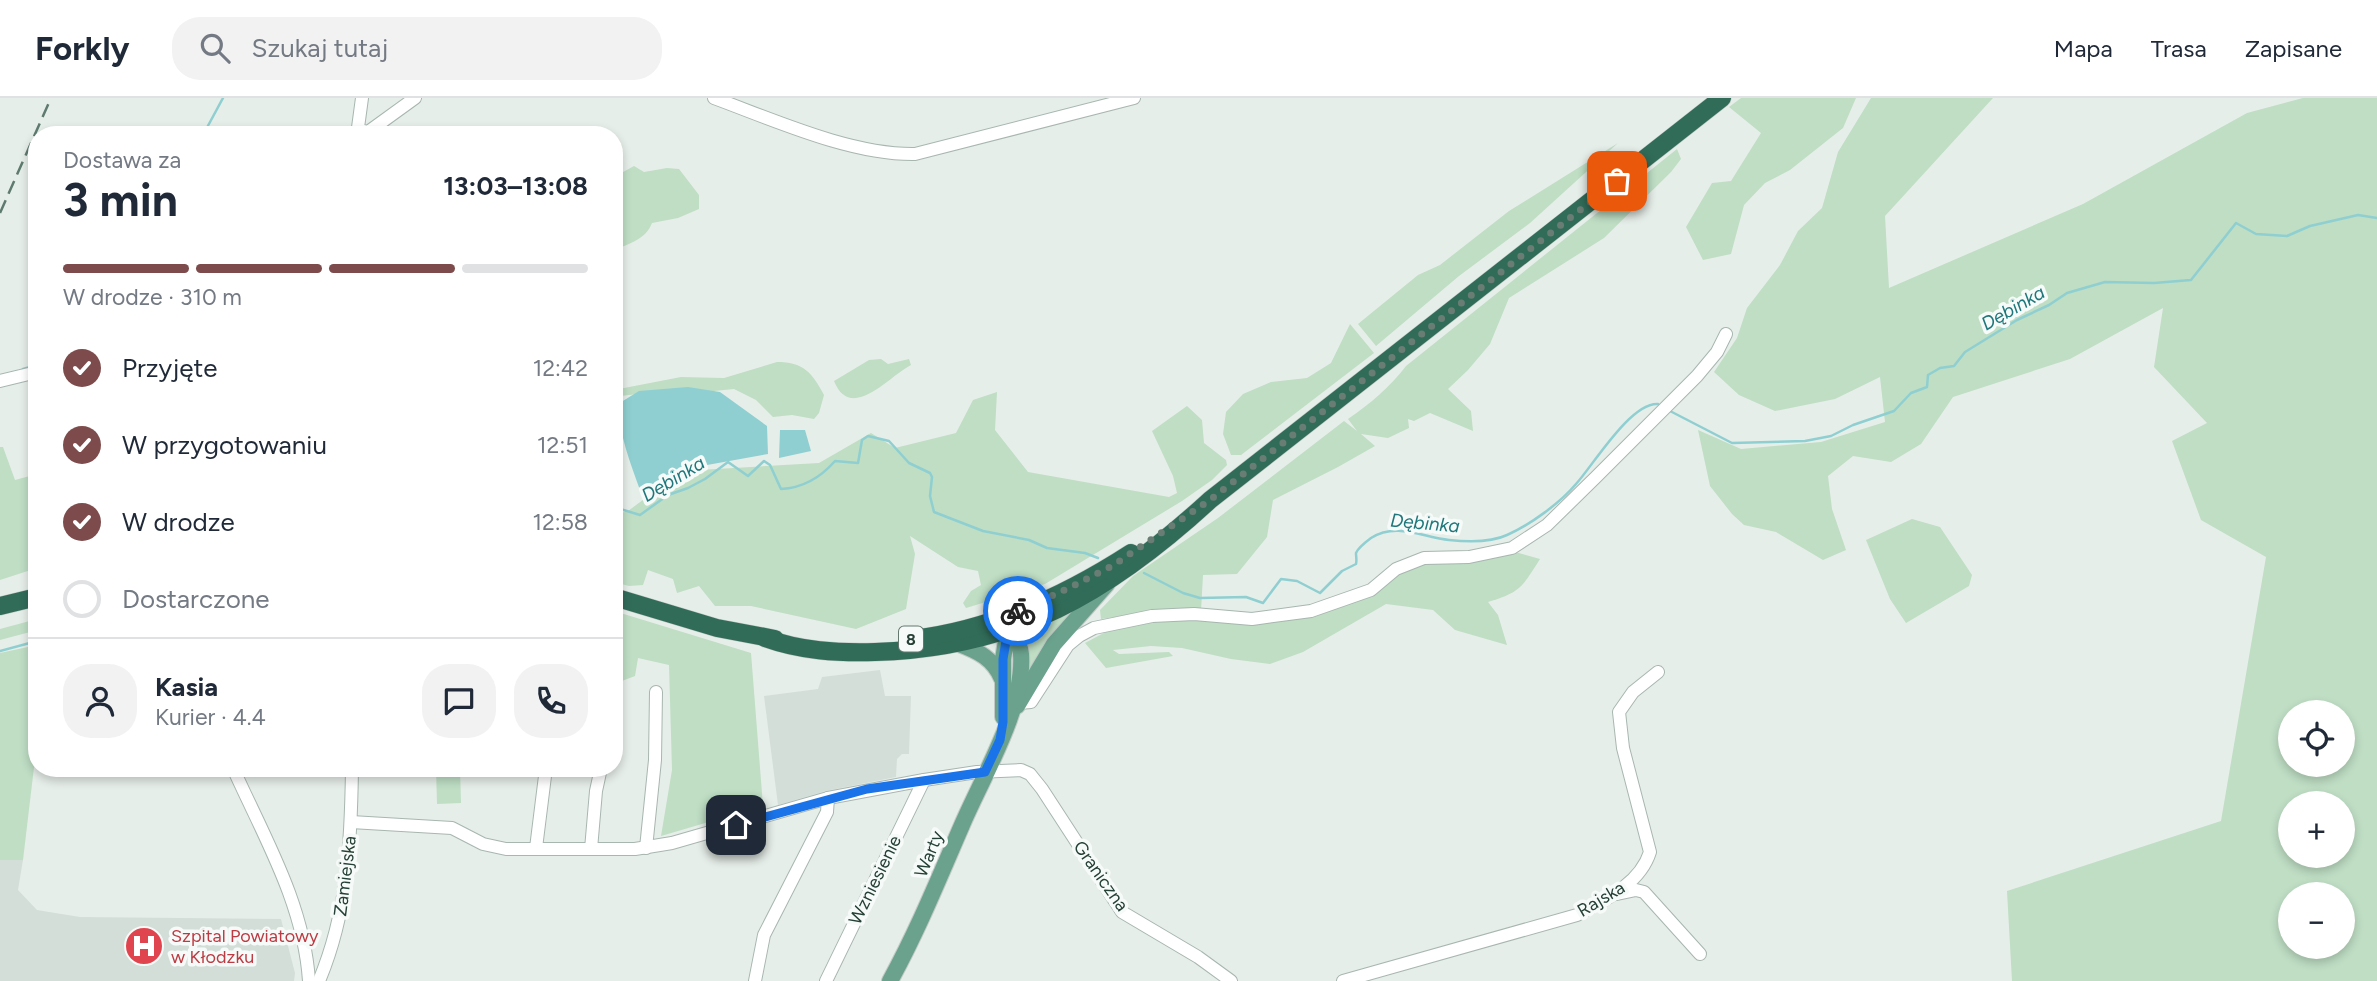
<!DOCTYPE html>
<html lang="pl">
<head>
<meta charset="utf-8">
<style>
  :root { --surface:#fff; --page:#f2f2f3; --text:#1f2937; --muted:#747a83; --line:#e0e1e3; --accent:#7d4b4b }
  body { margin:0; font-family:Figtree,sans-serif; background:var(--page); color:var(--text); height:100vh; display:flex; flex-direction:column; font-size:26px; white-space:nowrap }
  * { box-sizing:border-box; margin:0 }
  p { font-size:23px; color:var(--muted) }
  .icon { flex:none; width:38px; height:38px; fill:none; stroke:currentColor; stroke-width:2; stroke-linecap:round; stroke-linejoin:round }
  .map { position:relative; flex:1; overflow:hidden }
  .side { position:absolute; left:28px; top:28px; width:595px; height:651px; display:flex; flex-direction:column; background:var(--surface); border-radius:28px; box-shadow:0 4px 10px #0003 }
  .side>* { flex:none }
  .buttons { position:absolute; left:2278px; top:602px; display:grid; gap:14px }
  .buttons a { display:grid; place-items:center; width:77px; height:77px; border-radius:50%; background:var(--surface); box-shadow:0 4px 10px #0003; font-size:35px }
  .pin { position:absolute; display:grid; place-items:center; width:60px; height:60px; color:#fff; margin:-30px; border-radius:14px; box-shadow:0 4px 10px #0006 }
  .courier { position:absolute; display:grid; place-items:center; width:70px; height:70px; margin:-35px; border:5px solid #1a73e8; border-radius:50%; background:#fff; color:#222; box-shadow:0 2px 9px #0007 }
  .overview em { font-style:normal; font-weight:700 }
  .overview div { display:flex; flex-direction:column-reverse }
  .overview { display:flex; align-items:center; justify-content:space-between; height:119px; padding:0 35px }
  h1 { font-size:46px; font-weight:700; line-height:52px }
  .bar { display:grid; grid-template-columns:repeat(4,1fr); gap:10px 7px; align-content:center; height:84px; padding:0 35px }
  .bar i { height:9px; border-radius:5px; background:var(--line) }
  .bar .on { background:var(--accent) }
  .bar p { grid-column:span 4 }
  .line { display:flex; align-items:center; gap:18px; padding:0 35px; border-top:2px solid var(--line) }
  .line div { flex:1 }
  .round { display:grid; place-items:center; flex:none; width:74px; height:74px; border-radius:28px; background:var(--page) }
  ol { padding:0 35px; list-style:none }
  li { display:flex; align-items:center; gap:21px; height:77px }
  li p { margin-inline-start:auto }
  li .icon { padding:7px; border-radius:50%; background:var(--accent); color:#fff; stroke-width:4 }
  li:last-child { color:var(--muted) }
  li i { width:38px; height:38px; border:4px solid var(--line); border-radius:50% }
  header { display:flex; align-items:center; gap:42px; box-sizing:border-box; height:98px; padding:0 35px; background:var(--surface); border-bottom:2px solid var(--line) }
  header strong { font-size:33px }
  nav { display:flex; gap:38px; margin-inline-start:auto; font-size:24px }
  .search { width:490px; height:63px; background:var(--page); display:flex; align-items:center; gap:18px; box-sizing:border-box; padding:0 24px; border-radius:28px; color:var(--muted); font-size:26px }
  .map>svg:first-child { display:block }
  .built { fill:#d4ded8 }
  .green { fill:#bfdec4; fill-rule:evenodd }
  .water { fill:#8fcfd1 }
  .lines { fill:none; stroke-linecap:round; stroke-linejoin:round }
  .stream { stroke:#8fcfd1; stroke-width:2.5 }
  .minor-casing { stroke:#a8b6b0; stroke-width:14 }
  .major-casing { stroke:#c2cac7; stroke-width:18 }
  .highway-casing { stroke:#c2cac7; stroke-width:19 }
  .minor { stroke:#fff; stroke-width:12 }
  .major { stroke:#6ba28e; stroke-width:16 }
  .highway { stroke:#316c59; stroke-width:18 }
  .rail { stroke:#5f7b71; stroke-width:2.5; stroke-dasharray:14 7; stroke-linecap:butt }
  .done { stroke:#697d75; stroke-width:7; stroke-dasharray:0 12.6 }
  .route { stroke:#1a73e8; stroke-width:9 }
  .labels { text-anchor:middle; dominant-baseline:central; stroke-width:7; stroke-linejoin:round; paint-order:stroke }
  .shield { fill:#f6faf8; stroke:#647870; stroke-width:2 }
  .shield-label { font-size:16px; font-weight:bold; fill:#254036 }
  .street-label { font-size:18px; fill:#254036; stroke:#f6faf8 }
  .health-label { font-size:18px; fill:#be3a42; stroke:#f6faf8; text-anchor:start }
  .water-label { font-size:19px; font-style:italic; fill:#1f777c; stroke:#f6faf8 }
</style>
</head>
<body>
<header>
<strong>Forkly</strong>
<div class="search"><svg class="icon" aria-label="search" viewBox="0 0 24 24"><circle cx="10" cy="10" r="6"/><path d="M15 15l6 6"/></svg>Szukaj tutaj</div>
<nav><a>Mapa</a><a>Trasa</a><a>Zapisane</a></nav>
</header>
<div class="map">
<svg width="2377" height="883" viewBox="0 0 2377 883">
  <rect width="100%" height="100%" fill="#e6eee9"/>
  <g class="built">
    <path d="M880,572L885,598H911L909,656H902L897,661L896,679L826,693L778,707L764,598L818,591L822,579Z"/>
    <path d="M0,762H23L18,792L37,812L80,819L281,821L295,875L294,883H0Z"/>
  </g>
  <g class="green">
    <path d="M1741,0H1856L1843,30L1790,72L1765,85L1744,107L1731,156L1703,162L1686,129L1712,85L1731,83L1761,35L1729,9Z"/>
    <path d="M1871,0H1993L1885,118L1889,190L2083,106L2247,15L2303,0H2377V883H2012L2007,793L2221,723L2266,459L2201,422L2172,343L2207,325L2154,269L2163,210L2070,261L1953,299L1921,346L1891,364L1853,358L1828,378L1832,411L1846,452L1823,462L1776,434L1744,427L1732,416L1710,388L1698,332L1741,351L1821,344L1885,324L1880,279L1835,301L1775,313L1739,297L1714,274L1737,240L1747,210L1780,167L1798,133L1822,110L1838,54ZM2291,614H2343V667H2291ZM2291,705H2343V758H2291ZM2291,796H2343V849H2291Z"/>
    <path d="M1618,45L1530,125L1459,178L1376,248L1358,226L1418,177L1440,167L1509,113Z"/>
    <path d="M1677,51L1681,61L1671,74L1604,140L1509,200L1490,246L1468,272L1448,291L1471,313L1473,333L1430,315L1414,323L1408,321L1409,330L1388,340L1361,336L1375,348L1338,369L1273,402L1267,439L1237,476L1203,477L1201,513L1150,514L1101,521L1100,512L1133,478L1218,420L1344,323L1357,333L1348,321C1370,306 1390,289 1406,268Z"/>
    <path d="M634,68L644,74L667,70L679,71L699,97V111L678,120L652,125C646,141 629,146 614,152V79Z"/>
    <path d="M1350,226L1374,255L1241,357H1231L1223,336L1226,314L1243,296L1271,284L1307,280L1331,265Z"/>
    <path d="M881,261L888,266L909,261L911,267C889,278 851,325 834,283L869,262Z"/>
    <path d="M777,264C803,264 812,274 824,297L819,315L814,321L792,317L773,319L756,302L734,291L714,293H666L620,298L619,291L681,279L724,280Z"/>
    <path d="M997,294L995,332L1028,374L1169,399L1177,395L1173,378L1152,333L1187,308L1202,322L1204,345L1226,362L1227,367L1212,382L1182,403L1045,486L966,510L963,505L971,493L981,487L978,473L958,469L910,438L915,456L906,511L856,531L751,508H715L699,488L677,495L673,481L648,472L643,487L629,488L614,484V417L628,413L682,373L819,365L871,335L895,350L956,335L973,302Z"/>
    <path d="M0,349H3L15,382L37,376V470L0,482Z"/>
    <path d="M1912,421L1940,429L1972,477L1969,488L1906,525L1890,501L1866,442Z"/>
    <path d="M1515,454L1540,461C1522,489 1521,494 1488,504L1498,517L1507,547L1455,532L1433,512L1386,506L1303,554L1270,566L1231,561L1182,550L1151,548L1113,552L1119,556L1169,554L1173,558L1106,570L1085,545L1115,529L1152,523L1195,521L1278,524L1314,517L1399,474L1426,466L1470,465Z"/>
    <path d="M1093,499L1027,582L1018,533Z"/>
    <path d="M614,513L751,555L763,708L661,738L672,672L669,567L638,560L635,578L614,586Z"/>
    <path d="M37,521V537L30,534L0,542V531Z"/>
    <path d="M37,547V644L23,762H0V555Z"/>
    <path d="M436,670H460L461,705L437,706Z"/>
  </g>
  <g class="water">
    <path d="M688,289L720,294L767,328L768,356L696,369L640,392C630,364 619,336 618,306L639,293Z"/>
    <path d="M780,332H805L811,353L779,360Z"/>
  </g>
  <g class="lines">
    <g class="stream">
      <path d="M203,37L223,0"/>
      <path d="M23,271L37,267"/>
      <path d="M1670,313L1732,345L1805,343L1831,338L1853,327L1894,313L1911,295L1927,289L1928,277L1940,270L1954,268L1965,254L2017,222L2049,207L2067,195L2105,184L2154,185L2191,182L2236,125L2256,136L2287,138L2310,128L2358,117L2377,120"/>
      <path d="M614,409L640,417L668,397L688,390L705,381L728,364L748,378L764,363L770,367L781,391C802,390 821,379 835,363L858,365L862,342L868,338L889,343L909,365L930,375L932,379L930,398L934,414L983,433L1029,442L1047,450L1085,455L1098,460"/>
      <path d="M1144,475L1183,495L1200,500L1246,499L1263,505L1281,481L1297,483L1320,495L1342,473L1356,466C1357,462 1356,459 1356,455C1358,450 1367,443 1371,440C1396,424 1422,439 1449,442C1468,444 1490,445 1507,437C1530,427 1560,405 1576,386C1594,366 1631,304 1658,306"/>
      <path d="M0,553L37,543"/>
    </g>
    <defs>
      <g id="minor">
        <path d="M714,0C774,22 851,57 915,56L1134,0"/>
        <path d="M358,32L368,34L415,0"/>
        <path d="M357,37L362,0"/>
        <path d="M0,283L37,274"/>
        <path d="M1019,605L1031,604L1068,547L1079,538L1094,530L1152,518L1194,516L1252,521L1311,513L1371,492L1396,471L1424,460L1469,459L1512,450L1547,427L1596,379L1697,278L1717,254L1726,236"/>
        <path d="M233,670C264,739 304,806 309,883"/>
        <path d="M351,724L452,730L483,746L506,751H635L672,745L828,700L924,682L977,674L1021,672L1030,676L1042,691L1122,814L1198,859L1231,883"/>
        <path d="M536,750L546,670"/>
        <path d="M646,750L655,662L656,594"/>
        <path d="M591,751L596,693L601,670"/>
        <path d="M1617,796L1636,792L1644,794L1700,856"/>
        <path d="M319,883C348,814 351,744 352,670"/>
        <path d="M755,883L764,837L827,714L828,700"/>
        <path d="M826,883L924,682"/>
        <path d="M1343,883L1577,817C1605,802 1640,786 1650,754L1623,650L1619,614L1633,594L1658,574"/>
      </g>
      <g id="major">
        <path d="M959,546C978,553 994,561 1002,581"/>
        <path d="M1017,608L1054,546L1107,486"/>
        <path d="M1003,619V561L1008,531"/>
        <path d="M890,883C918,832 939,780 962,727C983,678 1025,609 1021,556C1020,543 1009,534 1005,522"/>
      </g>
      <g id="highway">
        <path d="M614,499L717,530L775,541"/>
        <path d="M0,508L37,499"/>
        <path d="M765,540C801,553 837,555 875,554C1015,550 1109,495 1210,402L1722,0"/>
        <path d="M912,541C990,532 1066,497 1131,455"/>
      </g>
    </defs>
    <use href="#minor" class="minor-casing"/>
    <use href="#major" class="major-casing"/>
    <use href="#highway" class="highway-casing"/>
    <use href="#minor" class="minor"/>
    <use href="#major" class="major"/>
    <use href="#highway" class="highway"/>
    <path class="rail" d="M0,115L51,0"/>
  </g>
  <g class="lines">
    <path class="done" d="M1018,513L1069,490L1112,468L1210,402L1617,83"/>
    <path class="route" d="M736,727L867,691L985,674L1000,642L1003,624V561L1008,531L1004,519L1018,513"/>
  </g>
  <defs>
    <symbol id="hospital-disc" viewBox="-11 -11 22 22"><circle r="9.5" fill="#e0444e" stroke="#f6faf8"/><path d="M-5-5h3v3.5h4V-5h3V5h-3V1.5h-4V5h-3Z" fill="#fff"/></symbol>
  </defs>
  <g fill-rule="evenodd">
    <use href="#hospital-disc" x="122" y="826" width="44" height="44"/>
  </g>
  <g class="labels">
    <rect class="shield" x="899" y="528.5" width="24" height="25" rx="5"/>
    <g class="shield-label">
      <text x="911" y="541">8</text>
    </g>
    <g class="street-label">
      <text transform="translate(929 756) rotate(-68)">Warty</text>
      <text transform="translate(345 778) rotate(-83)">Zamiejska</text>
      <text transform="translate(1101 778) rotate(55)">Graniczna</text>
      <text transform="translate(875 782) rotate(-64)">Wzniesienie</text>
      <text transform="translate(1601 801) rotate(-31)">Rajska</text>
    </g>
    <g class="health-label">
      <text x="171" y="838">Szpital Powiatowy<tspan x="171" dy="21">w Kłodzku</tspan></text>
    </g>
    <g class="water-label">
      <text transform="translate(2013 210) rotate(-30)">Dębinka</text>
      <text transform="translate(673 381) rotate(-31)">Dębinka</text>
      <text transform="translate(1425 425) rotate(5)">Dębinka</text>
    </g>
  </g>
</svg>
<div class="buttons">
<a><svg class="icon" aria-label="locate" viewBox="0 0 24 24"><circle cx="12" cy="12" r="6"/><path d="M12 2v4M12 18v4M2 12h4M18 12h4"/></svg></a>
<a>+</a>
<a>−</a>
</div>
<div class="pin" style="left:1617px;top:83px;background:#ea580c"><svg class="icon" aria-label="bag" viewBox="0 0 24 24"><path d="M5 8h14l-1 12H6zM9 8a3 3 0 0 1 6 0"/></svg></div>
<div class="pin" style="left:736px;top:727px;background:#1f2937"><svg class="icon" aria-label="home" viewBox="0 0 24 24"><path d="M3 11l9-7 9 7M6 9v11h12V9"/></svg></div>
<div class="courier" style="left:1018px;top:513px"><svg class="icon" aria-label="bike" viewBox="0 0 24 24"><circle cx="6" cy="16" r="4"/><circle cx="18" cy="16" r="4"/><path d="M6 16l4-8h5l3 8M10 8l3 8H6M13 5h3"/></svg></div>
<section class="side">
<div class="overview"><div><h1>3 min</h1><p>Dostawa za</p></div><em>13:03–13:08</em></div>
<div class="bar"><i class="on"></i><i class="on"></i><i class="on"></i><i></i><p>W drodze · 310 m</p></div>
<ol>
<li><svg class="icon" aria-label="check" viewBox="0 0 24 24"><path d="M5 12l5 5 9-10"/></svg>Przyjęte<p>12:42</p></li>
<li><svg class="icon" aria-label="check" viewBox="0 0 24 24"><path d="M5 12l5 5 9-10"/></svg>W przygotowaniu<p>12:51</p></li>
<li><svg class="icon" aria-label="check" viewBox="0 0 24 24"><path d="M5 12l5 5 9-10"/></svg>W drodze<p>12:58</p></li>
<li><i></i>Dostarczone</li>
</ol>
<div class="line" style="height:126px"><a class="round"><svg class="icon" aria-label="person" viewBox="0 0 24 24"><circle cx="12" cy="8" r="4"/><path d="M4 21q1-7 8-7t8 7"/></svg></a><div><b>Kasia</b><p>Kurier · 4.4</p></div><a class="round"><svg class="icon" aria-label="chat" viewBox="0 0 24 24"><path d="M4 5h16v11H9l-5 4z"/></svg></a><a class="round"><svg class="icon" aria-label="phone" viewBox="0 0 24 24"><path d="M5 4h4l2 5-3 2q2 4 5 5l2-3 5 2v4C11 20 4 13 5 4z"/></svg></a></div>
</section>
</div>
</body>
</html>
